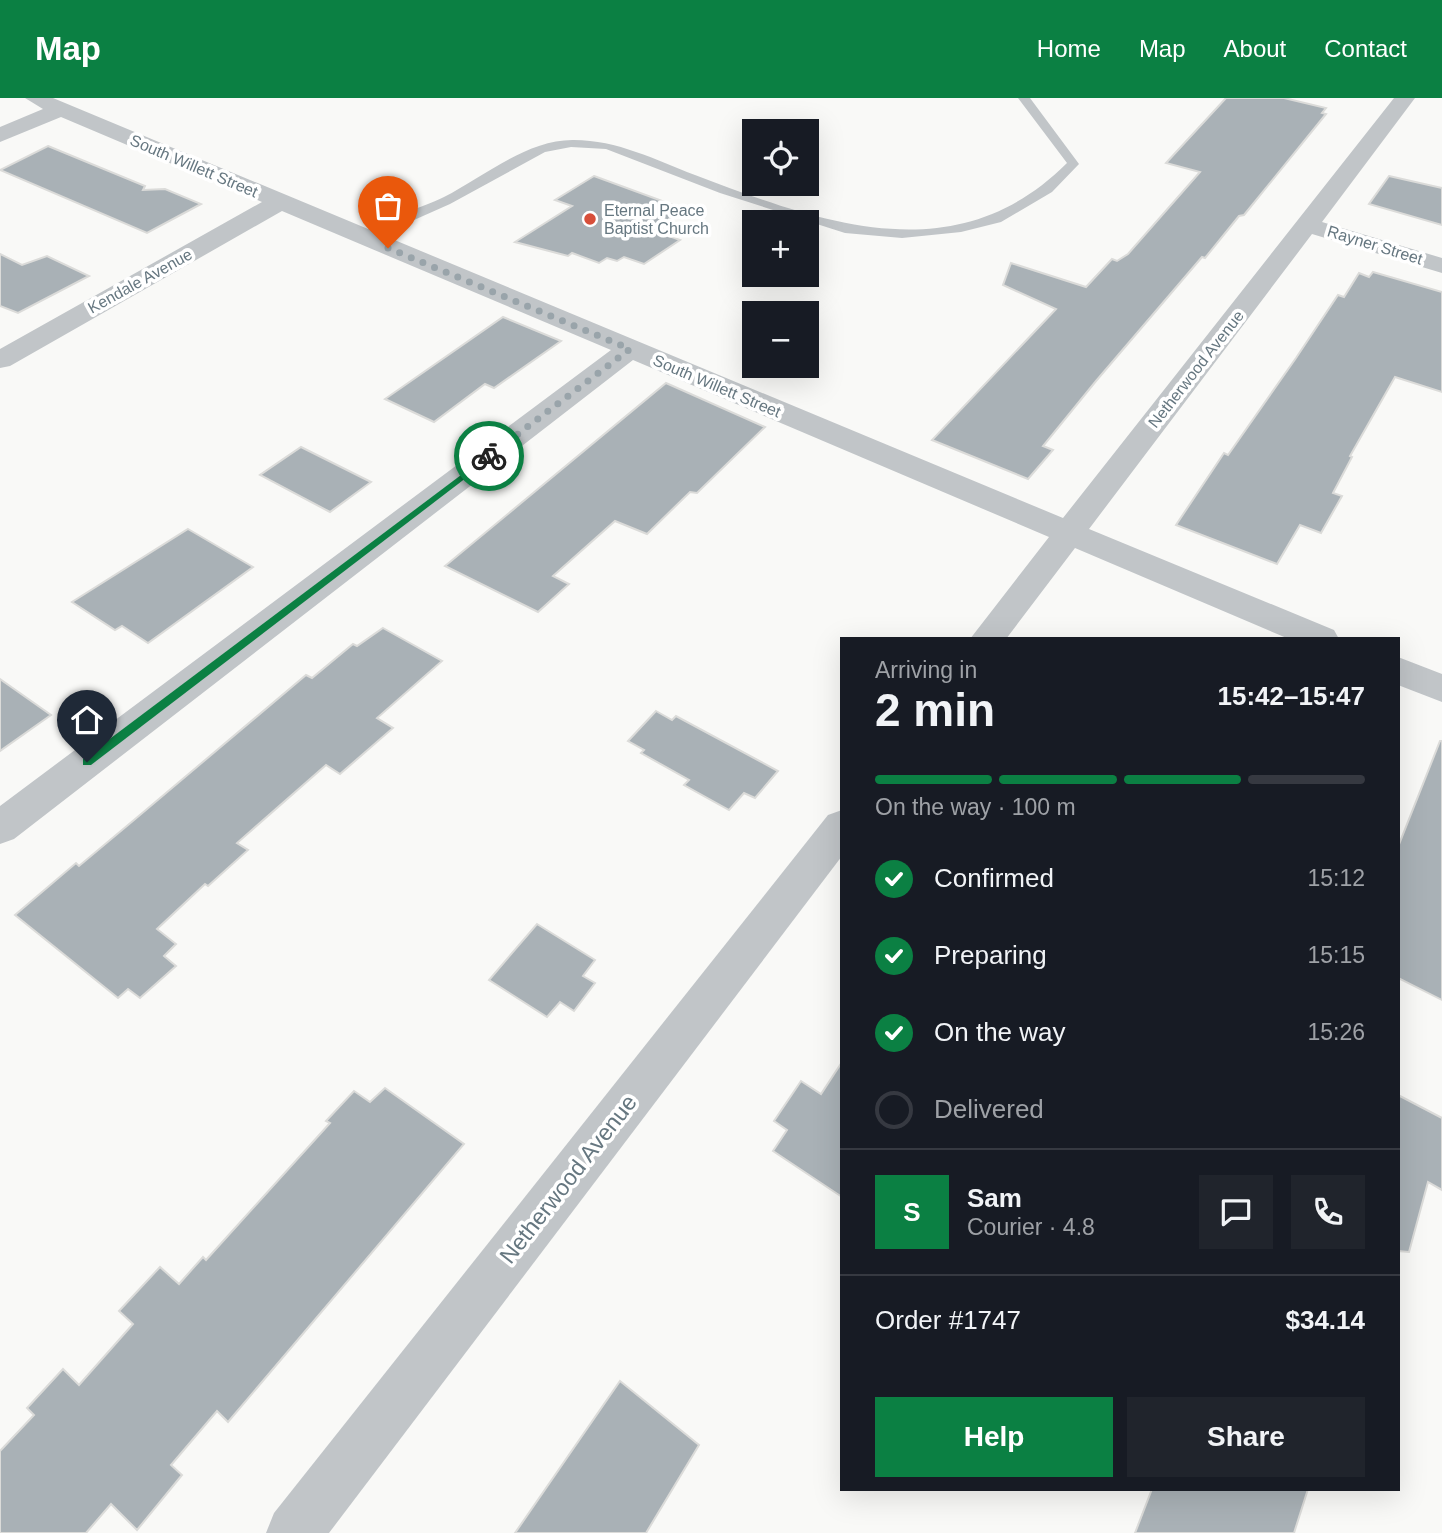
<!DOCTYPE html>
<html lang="en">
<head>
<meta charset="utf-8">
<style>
  :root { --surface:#171b24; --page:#20242c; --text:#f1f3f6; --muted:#9ea1a6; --line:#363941; --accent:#0b8043 }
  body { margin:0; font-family:Helvetica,sans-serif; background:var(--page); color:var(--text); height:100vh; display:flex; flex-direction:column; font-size:26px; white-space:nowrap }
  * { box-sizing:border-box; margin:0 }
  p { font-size:23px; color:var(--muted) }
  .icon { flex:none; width:38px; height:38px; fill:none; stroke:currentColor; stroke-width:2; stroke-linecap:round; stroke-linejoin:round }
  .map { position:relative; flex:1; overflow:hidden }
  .drawer { position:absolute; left:840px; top:539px; width:560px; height:854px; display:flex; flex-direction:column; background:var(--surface); border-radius:0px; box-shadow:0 7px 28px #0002 }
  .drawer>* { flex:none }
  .buttons { position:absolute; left:742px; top:21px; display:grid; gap:14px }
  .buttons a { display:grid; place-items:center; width:77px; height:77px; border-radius:0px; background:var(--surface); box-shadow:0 7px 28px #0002; font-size:35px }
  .pin { position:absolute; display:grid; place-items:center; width:60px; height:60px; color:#fff; margin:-72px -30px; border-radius:50% 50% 50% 0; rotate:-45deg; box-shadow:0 0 7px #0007 }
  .pin .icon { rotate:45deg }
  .courier { position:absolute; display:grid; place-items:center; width:70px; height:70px; margin:-35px; border:5px solid #0b8043; border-radius:50%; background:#fff; color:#222; box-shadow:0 2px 9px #0007 }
  .summary em { font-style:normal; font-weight:700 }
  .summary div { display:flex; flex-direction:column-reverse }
  .summary { display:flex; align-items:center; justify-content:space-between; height:119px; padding:0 35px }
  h1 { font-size:46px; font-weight:700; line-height:52px }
  .bar { display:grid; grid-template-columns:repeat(4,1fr); gap:10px 7px; align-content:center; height:84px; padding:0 35px }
  .bar i { height:9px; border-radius:5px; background:var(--line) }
  .bar .selected { background:var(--accent) }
  .bar p { grid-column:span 4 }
  .line { display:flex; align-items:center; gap:18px; padding:0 35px; border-top:2px solid var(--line) }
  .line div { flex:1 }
  .round { display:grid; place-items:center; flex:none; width:74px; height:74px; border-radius:0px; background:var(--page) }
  ol { padding:0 35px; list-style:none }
  li { display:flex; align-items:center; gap:21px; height:77px }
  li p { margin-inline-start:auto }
  li .icon { padding:7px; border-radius:50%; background:var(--accent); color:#fff; stroke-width:4 }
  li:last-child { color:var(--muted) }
  li i { width:38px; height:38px; border:4px solid var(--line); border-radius:50% }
  .action { display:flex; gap:14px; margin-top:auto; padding:14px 35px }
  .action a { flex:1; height:80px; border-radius:0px; background:var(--accent); color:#fff; font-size:28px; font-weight:700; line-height:80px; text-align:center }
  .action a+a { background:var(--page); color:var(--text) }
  header { display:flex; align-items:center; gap:42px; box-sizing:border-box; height:98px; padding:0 35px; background:var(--accent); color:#fff }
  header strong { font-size:33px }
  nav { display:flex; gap:38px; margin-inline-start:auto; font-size:24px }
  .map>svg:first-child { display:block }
  .building { fill:#a9b1b6; stroke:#dbdbd9; stroke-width:2 }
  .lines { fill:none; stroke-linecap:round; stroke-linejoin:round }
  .service { fill:#c1c5c8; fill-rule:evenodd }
  .minor { fill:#c1c5c8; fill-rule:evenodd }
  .route { fill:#0b8043 }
  .done { stroke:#99a4aa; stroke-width:7; stroke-dasharray:0 12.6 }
  .poi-dot { fill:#d74f3a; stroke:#fff; stroke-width:2.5 }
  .labels { text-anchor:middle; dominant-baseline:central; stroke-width:7; stroke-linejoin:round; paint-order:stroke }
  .far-street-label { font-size:16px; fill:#667780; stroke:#fff }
  .far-poi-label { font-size:16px; fill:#667780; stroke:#fff; text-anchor:start }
  .near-street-label { font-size:23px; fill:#667780; stroke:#fff }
</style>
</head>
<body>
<header>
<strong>Map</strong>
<nav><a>Home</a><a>Map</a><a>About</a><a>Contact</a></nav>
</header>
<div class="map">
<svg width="1442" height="1435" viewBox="0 0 1442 1435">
  <rect width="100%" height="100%" fill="#f9f9f7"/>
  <g class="building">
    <path d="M1226,0H1284L1326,10L1322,15L1326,16L1244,117L1239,118L1205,160L1202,159L1096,283L1043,348L1053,352L1028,381L932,342L1056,211L1003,187L1011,165L1086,189L1112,161L1117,163L1128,156L1200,74L1166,65Z"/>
    <path d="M48,48L145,88L143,92L165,91L201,106L147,135L0,72Z"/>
    <path d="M594,78L684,111L653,132L680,142L644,166L624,159L617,163L607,160L599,165L572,155L568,158L515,144L572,108L555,102Z"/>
    <path d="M1389,78L1442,90V127L1369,106Z"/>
    <path d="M0,156L22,167L47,158L89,178L18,215L0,208Z"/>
    <path d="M1373,174L1442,194V294L1395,279L1350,358L1352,359L1333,395L1342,398L1321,435L1300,427L1277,466L1176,427L1224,355L1228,357L1296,260L1338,197L1344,199L1359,175L1369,179Z"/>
    <path d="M503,219L561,243L494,290L485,286L434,324L385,301Z"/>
    <path d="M666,285L765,329L697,395L690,394L647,436L615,423L553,478L569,486L538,514L445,468Z"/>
    <path d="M301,349L371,384L330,414L260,377Z"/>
    <path d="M188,431L253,469L148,545L122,528L115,532L72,504Z"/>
    <path d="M383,530L442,563L377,620L393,630L340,676L326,667L237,745L248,752L208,788L205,786L157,831L176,846L164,858L176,868L140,900L128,891L118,900L15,817L76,765L79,768L134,722L306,577L312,580L353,546L357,548Z"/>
    <path d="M0,581L51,617L0,653Z"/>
    <path d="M656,613L672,622L676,618L778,673L755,700L744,695L729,712L684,687L689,682L641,655L644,652L628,643Z"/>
    <path d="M1440,643H1442V902L1398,880V749Z"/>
    <path d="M537,826L595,862L583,878L595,885L574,913L560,904L547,919L489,882Z"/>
    <path d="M842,964V1099L773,1053L787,1032L774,1023L801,983L821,996Z"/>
    <path d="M385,990L464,1046L228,1324L217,1313L171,1367L182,1377L137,1432L111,1406L86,1435H0V1353L34,1317L27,1310L63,1271L79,1287L133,1226L119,1213L160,1169L179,1186L203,1159L206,1162L330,1025L326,1023L354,993L370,1004Z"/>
    <path d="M1398,997L1442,1020V1092L1428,1084L1409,1154L1398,1153Z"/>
    <path d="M620,1283L699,1347L646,1435H515Z"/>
    <path d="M1152,1391H1308L1294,1435H1135Z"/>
  </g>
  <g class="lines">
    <path class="service" d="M1018,0H1030L1079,66L1052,94L1001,124L961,134L902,140L845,135L720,95L606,51L571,49L545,54L450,106L369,142L357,139C375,122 420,111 444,99C483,79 528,41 574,42C617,42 656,62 695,77C822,125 956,176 1067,65Z"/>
    <g class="minor">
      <path d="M25,0H53L1063,420L1394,0H1415L1322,124L1442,160V175L1312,136L1089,431L1334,532L1339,541H1289L1075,450L1006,541H970L1049,439L633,262L14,741L0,746V708L611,252L282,113L10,268L0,270V251L262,104L61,19L0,44V29L43,11Z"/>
      <path d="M1398,559L1442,576V604L1398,587Z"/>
      <path d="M842,712V758L329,1435H266L274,1415L828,717Z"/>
    </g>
  </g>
  <path class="route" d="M489,356L492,360L91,667H83V661Z"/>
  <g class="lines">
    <path class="done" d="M388,150L630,251L489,358"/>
  </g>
  <circle class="poi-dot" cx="590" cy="121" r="7"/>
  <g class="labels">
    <g class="far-street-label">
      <text transform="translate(194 68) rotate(23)">South Willett Street</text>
      <text transform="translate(1375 147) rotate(17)">Rayner Street</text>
      <text transform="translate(140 183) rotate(-29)">Kendale Avenue</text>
      <text transform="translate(1196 271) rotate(-52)">Netherwood Avenue</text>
      <text transform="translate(717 288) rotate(23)">South Willett Street</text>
    </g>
    <g class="far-poi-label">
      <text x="604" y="112">Eternal Peace<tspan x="604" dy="18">Baptist Church</tspan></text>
    </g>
    <g class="near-street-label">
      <text transform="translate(568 1081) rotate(-52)">Netherwood Avenue</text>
    </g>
  </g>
</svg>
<div class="buttons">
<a><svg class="icon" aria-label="locate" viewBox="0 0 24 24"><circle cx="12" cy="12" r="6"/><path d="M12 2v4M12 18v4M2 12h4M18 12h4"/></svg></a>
<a>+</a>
<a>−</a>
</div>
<div class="pin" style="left:388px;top:150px;background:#ea580c"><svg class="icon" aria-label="bag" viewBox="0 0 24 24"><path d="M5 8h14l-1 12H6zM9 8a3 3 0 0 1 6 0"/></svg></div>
<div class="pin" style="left:87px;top:664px;background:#1f2937"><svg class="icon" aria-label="home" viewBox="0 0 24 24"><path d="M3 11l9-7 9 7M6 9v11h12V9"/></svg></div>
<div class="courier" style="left:489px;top:358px"><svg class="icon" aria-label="bike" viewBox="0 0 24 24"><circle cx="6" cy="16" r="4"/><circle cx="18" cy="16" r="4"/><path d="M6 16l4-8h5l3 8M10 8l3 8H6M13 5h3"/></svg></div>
<section class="drawer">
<div class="summary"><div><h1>2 min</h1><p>Arriving in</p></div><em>15:42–15:47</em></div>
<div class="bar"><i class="selected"></i><i class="selected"></i><i class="selected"></i><i></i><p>On the way · 100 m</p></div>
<ol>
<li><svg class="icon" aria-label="check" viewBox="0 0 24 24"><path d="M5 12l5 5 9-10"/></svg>Confirmed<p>15:12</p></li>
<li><svg class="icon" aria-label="check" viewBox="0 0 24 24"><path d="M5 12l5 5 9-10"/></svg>Preparing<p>15:15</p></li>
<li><svg class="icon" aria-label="check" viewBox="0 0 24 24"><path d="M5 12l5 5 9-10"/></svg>On the way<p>15:26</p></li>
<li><i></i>Delivered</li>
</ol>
<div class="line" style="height:126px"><b class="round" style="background:var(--accent);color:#fff">S</b><div><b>Sam</b><p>Courier · 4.8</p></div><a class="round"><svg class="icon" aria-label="chat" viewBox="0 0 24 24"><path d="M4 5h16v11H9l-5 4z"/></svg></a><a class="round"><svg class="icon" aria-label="phone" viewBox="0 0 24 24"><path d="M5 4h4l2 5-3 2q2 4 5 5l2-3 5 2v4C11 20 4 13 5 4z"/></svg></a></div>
<div class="line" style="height:91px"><div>Order #1747</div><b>$34.14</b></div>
<div class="action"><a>Help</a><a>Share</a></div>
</section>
</div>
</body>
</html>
